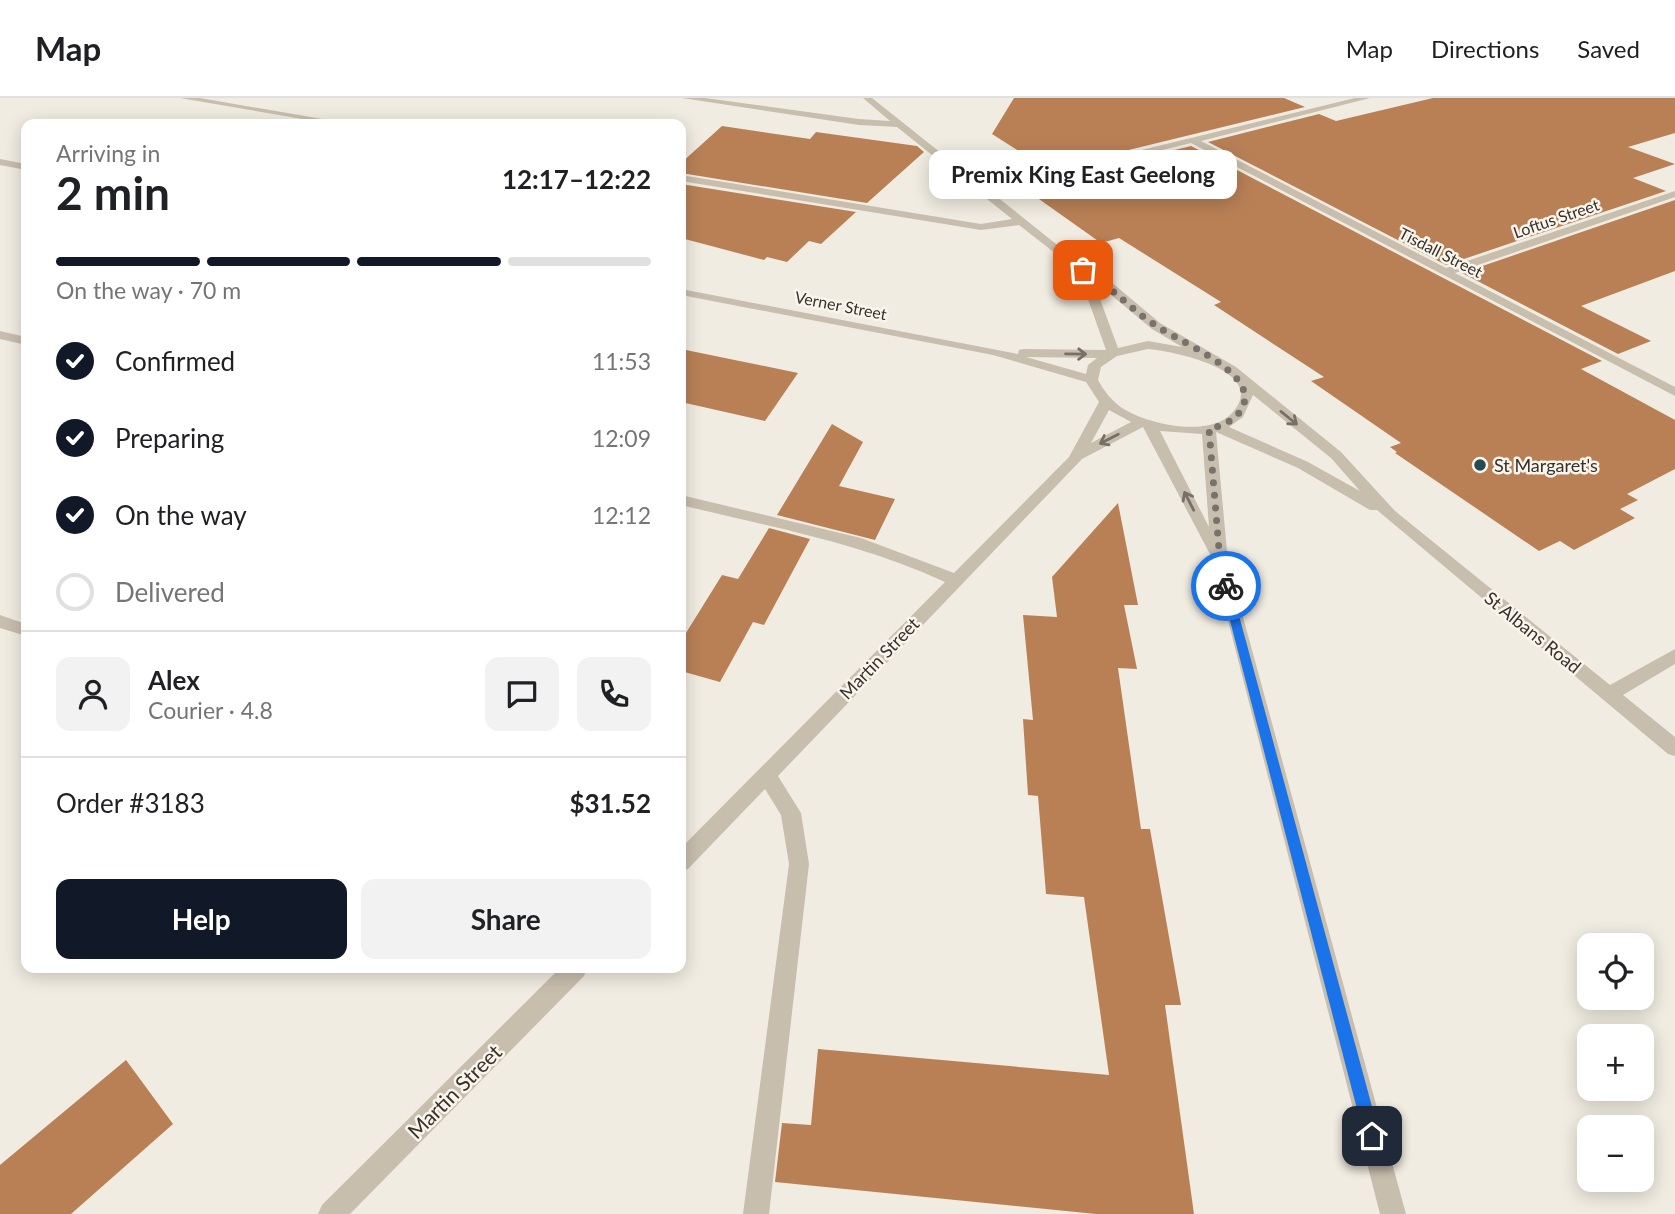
<!DOCTYPE html>
<html lang="en">
<head>
<meta charset="utf-8">
<style>
  :root { --surface:#fff; --page:#f2f2f2; --text:#202124; --muted:#757577; --line:#e0e0e0; --accent:#111827 }
  body { margin:0; font-family:Lato,sans-serif; background:var(--page); color:var(--text); height:100vh; display:flex; flex-direction:column; font-size:26px; white-space:nowrap }
  * { box-sizing:border-box; margin:0 }
  p { font-size:23px; color:var(--muted) }
  .icon { flex:none; width:38px; height:38px; fill:none; stroke:currentColor; stroke-width:2; stroke-linecap:round; stroke-linejoin:round }
  .map { position:relative; flex:1; overflow:hidden }
  .panel { position:absolute; left:21px; top:21px; width:665px; height:854px; display:flex; flex-direction:column; background:var(--surface); border-radius:14px; box-shadow:0 4px 18px #0003 }
  .panel>* { flex:none }
  .controls { position:absolute; left:1577px; top:835px; display:grid; gap:14px }
  .controls a { display:grid; place-items:center; width:77px; height:77px; border-radius:14px; background:var(--surface); box-shadow:0 4px 18px #0003; font-size:35px }
  .pin { position:absolute; display:grid; place-items:center; width:60px; height:60px; color:#fff; margin:-30px; border-radius:14px; box-shadow:0 4px 10px #0006 }
  .courier { position:absolute; display:grid; place-items:center; width:70px; height:70px; margin:-35px; border:5px solid #1a73e8; border-radius:50%; background:#fff; color:#222; box-shadow:0 2px 9px #0007 }
  .bubble { position:absolute; height:49px; border-radius:14px; background:var(--surface); box-shadow:0 4px 18px #0003; font-size:23px; font-weight:700; line-height:49px; text-align:center }
  .overview em { font-style:normal; font-weight:700 }
  .overview div { display:flex; flex-direction:column-reverse }
  .overview { display:flex; align-items:center; justify-content:space-between; height:119px; padding:0 35px }
  h1 { font-size:46px; font-weight:700; line-height:52px }
  .bar { display:grid; grid-template-columns:repeat(4,1fr); gap:10px 7px; align-content:center; height:84px; padding:0 35px }
  .bar i { height:9px; border-radius:5px; background:var(--line) }
  .bar .current { background:var(--accent) }
  .bar p { grid-column:span 4 }
  .line { display:flex; align-items:center; gap:18px; padding:0 35px; border-top:2px solid var(--line) }
  .line div { flex:1 }
  .round { display:grid; place-items:center; flex:none; width:74px; height:74px; border-radius:14px; background:var(--page) }
  ol { padding:0 35px; list-style:none }
  li { display:flex; align-items:center; gap:21px; height:77px }
  li p { margin-inline-start:auto }
  li .icon { padding:7px; border-radius:50%; background:var(--accent); color:#fff; stroke-width:4 }
  li:last-child { color:var(--muted) }
  li i { width:38px; height:38px; border:4px solid var(--line); border-radius:50% }
  .cta { display:flex; gap:14px; margin-top:auto; padding:14px 35px }
  .cta a { flex:1; height:80px; border-radius:14px; background:var(--accent); color:#fff; font-size:28px; font-weight:700; line-height:80px; text-align:center }
  .cta a+a { background:var(--page); color:var(--text) }
  header { display:flex; align-items:center; gap:42px; box-sizing:border-box; height:98px; padding:0 35px; background:var(--surface); border-bottom:2px solid var(--line) }
  header strong { font-size:33px }
  nav { display:flex; gap:38px; margin-inline-start:auto; font-size:24px }
  .map>svg:first-child { display:block }
  .building { fill:#b98056 }
  .lines { fill:none; stroke-linecap:round; stroke-linejoin:round }
  .minor { fill:#c8beae; fill-rule:evenodd }
  .oneway { stroke:#787066 }
  .route { fill:#1a73e8 }
  .done { stroke:#78726b; stroke-width:7; stroke-dasharray:0 12.6 }
  .poi-dot { fill:#254955; stroke:#f9f5ed; stroke-width:2.5 }
  .labels { text-anchor:middle; dominant-baseline:central; stroke-width:5; stroke-linejoin:round; paint-order:stroke }
  .far-street-label { font-size:16px; fill:#37312b; stroke:#f9f5ed }
  .poi-label { font-size:18px; fill:#37312b; stroke:#f9f5ed; text-anchor:start }
  .street-label { font-size:18px; fill:#37312b; stroke:#f9f5ed }
  .near-street-label { font-size:21px; fill:#37312b; stroke:#f9f5ed }
</style>
</head>
<body>
<header>
<strong>Map</strong>
<nav><a>Map</a><a>Directions</a><a>Saved</a></nav>
</header>
<div class="map">
<svg width="1675" height="1116" viewBox="0 0 1675 1116">
  <rect width="100%" height="100%" fill="#f1ece1"/>
  <g class="building">
    <path d="M1014,0H1284L1305,9L1010,81L974,56L1036,64L992,36Z"/>
    <path d="M1433,0H1675V35L1628,49L1675,66L1633,80L1666,93L1446,167L1208,44L1319,16L1336,23Z"/>
    <path d="M722,28L810,41L816,34L917,48L924,54L867,105L681,75V65Z"/>
    <path d="M1191,48L1602,263L1581,271L1675,322V371L1627,396L1638,402L1620,411L1635,420L1574,452L1560,443L1539,453L1395,355L1397,354L1390,349L1401,345L1311,283L1324,279L1214,207L1221,204L1119,140L1101,145L1022,89Z"/>
    <path d="M681,86L856,114L821,146L809,143L787,164L767,159L764,162L681,140Z"/>
    <path d="M1675,102V173L1581,208L1651,243L1618,256L1462,175Z"/>
    <path d="M681,251L798,275L765,323L681,304Z"/>
    <path d="M832,326L863,344L839,388L895,401L875,442L777,417Z"/>
    <path d="M1118,405L1138,507H1124L1137,571L1118,570L1141,731H1150L1181,907H1165L1194,1116H1096L775,1084L782,1025L811,1027L818,951L1109,977L1084,799L1046,796L1038,698L1028,697L1023,621L1033,622L1023,517L1057,519L1052,479Z"/>
    <path d="M769,430L810,441L764,527L753,524L720,584L681,573V543L722,477L738,481Z"/>
    <path d="M126,962L173,1026L71,1116H0V1067Z"/>
  </g>
  <g class="lines">
    <g class="minor">
      <path d="M180,0H200L351,26H332Z"/>
      <path d="M682,0H705L859,21L890,23L863,0H872L985,90L1355,0H1370L1201,43L1446,170L1675,93V99L1455,175L1675,289V298L1191,45L991,94L1076,162L1110,183L1160,225L1236,269L1341,354L1395,413L1610,587L1675,551V566L1623,597L1675,639V658L1668,656L1377,412H1370L1298,370L1216,334L1228,464L1406,1116H1380L1212,460L1143,329L1082,361L778,678L801,715L809,766L769,1116H743L789,766L781,717L765,691L688,771L681,773V750L945,484C861,445 770,429 681,407V397L861,440L954,475L1069,359L1099,304L1086,284L993,257L681,197V191L1018,256L1019,252L1023,251L1106,252L1078,173L1019,127L981,132L681,83V77L981,126L1012,121L897,29L859,27ZM1093,182L1152,231L1182,249L1148,243L1118,250ZM1148,251C1172,253 1269,272 1233,314C1210,341 1147,326 1122,310C1111,302 1104,293 1098,282L1101,269L1117,258ZM1026,259L1097,260L1088,267L1086,276ZM1253,297L1331,360L1360,393L1308,364L1229,329L1243,319ZM1109,312L1131,324L1091,345ZM1160,333L1202,336L1209,429Z"/>
      <path d="M0,61L26,66V72L0,67Z"/>
      <path d="M0,233L26,239V247L0,241Z"/>
      <path d="M0,517L26,526V538L0,530Z"/>
      <path d="M560,870H587L584,878L350,1116H318L322,1107Z"/>
    </g>
  </g>
  <defs><path id="oneway-shaft" d="M-6 0H5M1.5-3L5.5 0L1.5 3" fill="none" stroke-width="1.6" stroke-linecap="round" stroke-linejoin="round" transform="scale(1.75)"/></defs>
  <g class="oneway">
    <use href="#oneway-shaft" transform="translate(1076 256) rotate(1)"/>
    <use href="#oneway-shaft" transform="translate(1289 320) rotate(39)"/>
    <use href="#oneway-shaft" transform="translate(1109 341) rotate(153)"/>
    <use href="#oneway-shaft" transform="translate(1189 403) rotate(-117)"/>
  </g>
  <path class="route" d="M1226,484L1231,488L1380,1038L1378,1044L1372,1046L1366,1044L1364,1038L1221,488Z"/>
  <g class="lines">
    <path class="done" d="M1083,172C1110,187 1129,210 1155,227C1177,243 1258,274 1243,308C1237,322 1222,328 1209,331L1220,464L1226,488"/>
  </g>
  <circle class="poi-dot" cx="1480" cy="367" r="7"/>
  <g class="labels">
    <g class="far-street-label">
      <text transform="translate(1556 120) rotate(-19)">Loftus Street</text>
      <text transform="translate(1441 154) rotate(27)">Tisdall Street</text>
      <text transform="translate(841 207) rotate(11)">Verner Street</text>
    </g>
    <g class="poi-label">
      <text x="1494" y="367">St Margaret's</text>
    </g>
    <g class="street-label">
      <text transform="translate(1533 534) rotate(39)">St Albans Road</text>
      <text transform="translate(879 560) rotate(-46)">Martin Street</text>
    </g>
    <g class="near-street-label">
      <text transform="translate(454 993) rotate(-45)">Martin Street</text>
    </g>
  </g>
</svg>
<div class="controls">
<a><svg class="icon" aria-label="locate" viewBox="0 0 24 24"><circle cx="12" cy="12" r="6"/><path d="M12 2v4M12 18v4M2 12h4M18 12h4"/></svg></a>
<a>+</a>
<a>−</a>
</div>
<div class="pin" style="left:1083px;top:172px;background:#ea580c"><svg class="icon" aria-label="bag" viewBox="0 0 24 24"><path d="M5 8h14l-1 12H6zM9 8a3 3 0 0 1 6 0"/></svg></div>
<div class="pin" style="left:1372px;top:1038px;background:#1f2937"><svg class="icon" aria-label="home" viewBox="0 0 24 24"><path d="M3 11l9-7 9 7M6 9v11h12V9"/></svg></div>
<div class="courier" style="left:1226px;top:488px"><svg class="icon" aria-label="bike" viewBox="0 0 24 24"><circle cx="6" cy="16" r="4"/><circle cx="18" cy="16" r="4"/><path d="M6 16l4-8h5l3 8M10 8l3 8H6M13 5h3"/></svg></div>
<div class="bubble" style="left:929px;top:52px;width:308px">Premix King East Geelong</div>
<section class="panel">
<div class="overview"><div><h1>2 min</h1><p>Arriving in</p></div><em>12:17–12:22</em></div>
<div class="bar"><i class="current"></i><i class="current"></i><i class="current"></i><i></i><p>On the way · 70 m</p></div>
<ol>
<li><svg class="icon" aria-label="check" viewBox="0 0 24 24"><path d="M5 12l5 5 9-10"/></svg>Confirmed<p>11:53</p></li>
<li><svg class="icon" aria-label="check" viewBox="0 0 24 24"><path d="M5 12l5 5 9-10"/></svg>Preparing<p>12:09</p></li>
<li><svg class="icon" aria-label="check" viewBox="0 0 24 24"><path d="M5 12l5 5 9-10"/></svg>On the way<p>12:12</p></li>
<li><i></i>Delivered</li>
</ol>
<div class="line" style="height:126px"><a class="round"><svg class="icon" aria-label="person" viewBox="0 0 24 24"><circle cx="12" cy="8" r="4"/><path d="M4 21q1-7 8-7t8 7"/></svg></a><div><b>Alex</b><p>Courier · 4.8</p></div><a class="round"><svg class="icon" aria-label="chat" viewBox="0 0 24 24"><path d="M4 5h16v11H9l-5 4z"/></svg></a><a class="round"><svg class="icon" aria-label="phone" viewBox="0 0 24 24"><path d="M5 4h4l2 5-3 2q2 4 5 5l2-3 5 2v4C11 20 4 13 5 4z"/></svg></a></div>
<div class="line" style="height:91px"><div>Order #3183</div><b>$31.52</b></div>
<div class="cta"><a>Help</a><a>Share</a></div>
</section>
</div>
</body>
</html>
